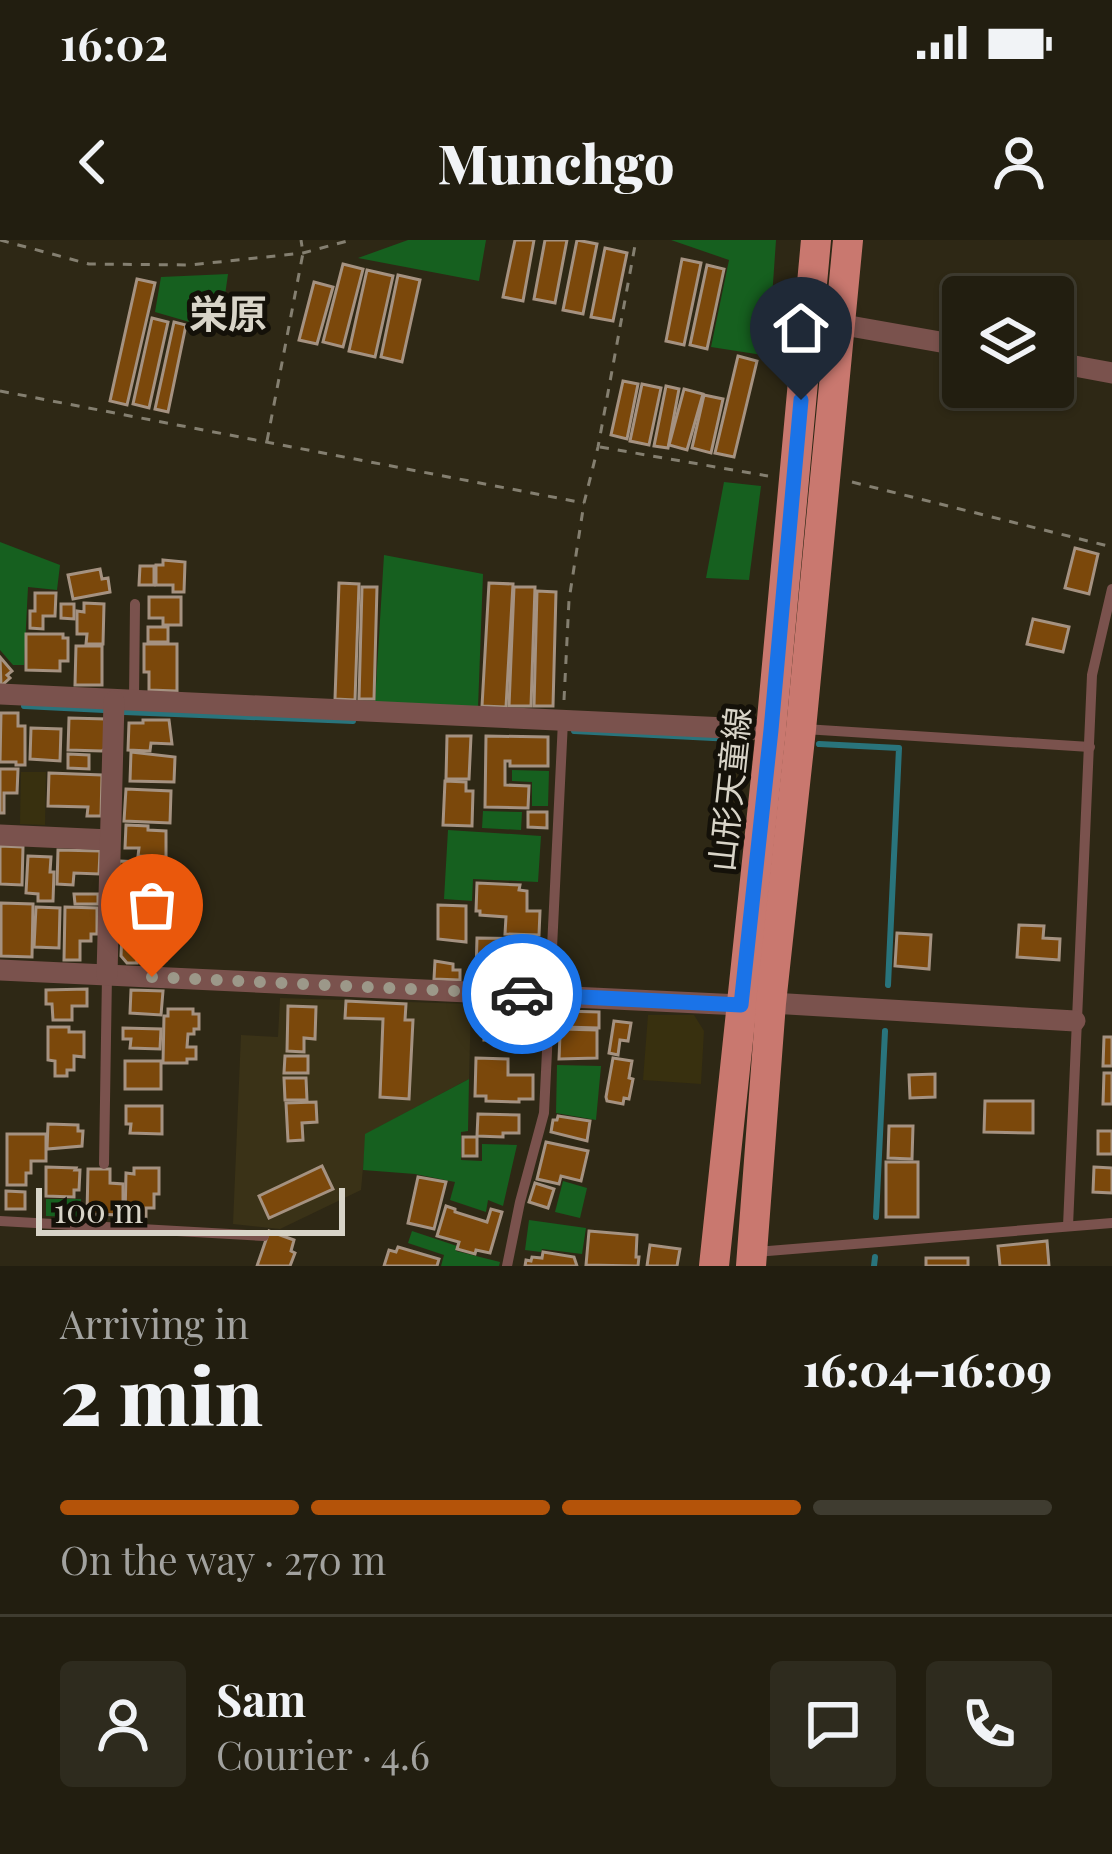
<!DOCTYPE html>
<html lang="en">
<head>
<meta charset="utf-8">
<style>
  :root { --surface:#221e10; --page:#2e2b1e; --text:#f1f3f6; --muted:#a2a29f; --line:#3f3c30; --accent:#b45309 }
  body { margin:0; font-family:"Playfair Display","Noto Sans JP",serif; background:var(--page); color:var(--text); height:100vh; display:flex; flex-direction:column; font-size:45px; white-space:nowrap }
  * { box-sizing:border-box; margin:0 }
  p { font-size:39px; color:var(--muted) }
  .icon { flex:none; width:66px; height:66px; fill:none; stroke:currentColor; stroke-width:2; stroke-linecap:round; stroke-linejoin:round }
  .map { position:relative; height:1026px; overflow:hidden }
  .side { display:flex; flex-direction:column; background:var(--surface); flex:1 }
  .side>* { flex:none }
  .fabs { position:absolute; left:942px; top:36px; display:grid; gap:24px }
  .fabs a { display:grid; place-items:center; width:132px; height:132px; border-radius:12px; background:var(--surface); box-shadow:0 3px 9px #0004,0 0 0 3px var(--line); font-size:60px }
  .scale { position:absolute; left:36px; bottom:30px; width:309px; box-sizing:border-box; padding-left:12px; border:6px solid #d8d4c8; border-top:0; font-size:33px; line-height:42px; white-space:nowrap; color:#d8d4c8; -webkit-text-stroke:9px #141109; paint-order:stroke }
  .pin { position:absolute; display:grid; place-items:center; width:102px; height:102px; color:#fff; margin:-123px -51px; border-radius:50% 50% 50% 0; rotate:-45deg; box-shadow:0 0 12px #0007 }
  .pin .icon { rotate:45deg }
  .courier { position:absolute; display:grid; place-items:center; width:120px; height:120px; margin:-60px; border:9px solid #1a73e8; border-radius:50%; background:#fff; color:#222; box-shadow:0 3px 15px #0007 }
  .overview em { font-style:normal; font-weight:800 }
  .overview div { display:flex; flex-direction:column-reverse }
  .overview { display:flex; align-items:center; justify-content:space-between; height:204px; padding:0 60px }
  h1 { font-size:78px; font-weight:800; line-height:90px }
  .bar { display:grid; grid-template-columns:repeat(4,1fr); gap:18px 12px; align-content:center; height:144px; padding:0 60px }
  .bar i { height:15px; border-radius:9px; background:var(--line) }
  .bar .on { background:var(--accent) }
  .bar p { grid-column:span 4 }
  .line { display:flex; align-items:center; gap:30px; padding:0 60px; border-top:3px solid var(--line) }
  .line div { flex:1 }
  .round { display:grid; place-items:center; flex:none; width:126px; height:126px; border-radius:12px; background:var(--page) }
  .status { display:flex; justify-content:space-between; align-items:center; height:84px; padding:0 60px; background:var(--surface); direction:ltr }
  .status svg { height:33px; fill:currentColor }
  header { display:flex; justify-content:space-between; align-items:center; height:156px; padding:0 60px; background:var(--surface); font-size:54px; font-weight:800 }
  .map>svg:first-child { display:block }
  .built { fill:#3a3217 }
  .green { fill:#16601f }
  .sand { fill:#38300f }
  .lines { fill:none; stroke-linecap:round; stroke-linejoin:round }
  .stream { stroke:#29747c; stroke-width:6 }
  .building { fill:#7b480b; stroke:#a59281; stroke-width:3 }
  .path { stroke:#847f70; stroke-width:3; stroke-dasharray:9 9; stroke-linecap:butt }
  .service { stroke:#7a524d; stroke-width:10 }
  .minor { stroke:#7a524d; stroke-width:21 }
  .primary { stroke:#c9786f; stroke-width:30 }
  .done { stroke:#9c9889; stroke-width:12; stroke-dasharray:0 21.6 }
  .route { stroke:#1a73e8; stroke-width:15 }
  .labels { text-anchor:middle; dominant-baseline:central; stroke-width:10; stroke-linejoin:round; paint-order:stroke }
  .street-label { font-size:33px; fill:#d8d4c8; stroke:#141109 }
  .quarter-label { font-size:39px; font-weight:bold; fill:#d8d4c8; stroke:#141109 }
</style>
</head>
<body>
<div class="status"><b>16:02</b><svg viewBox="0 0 49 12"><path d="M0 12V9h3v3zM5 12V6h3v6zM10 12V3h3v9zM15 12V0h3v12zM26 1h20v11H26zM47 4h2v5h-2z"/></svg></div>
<header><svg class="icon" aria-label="back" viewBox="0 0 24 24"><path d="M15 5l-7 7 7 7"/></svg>Munchgo<svg class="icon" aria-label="person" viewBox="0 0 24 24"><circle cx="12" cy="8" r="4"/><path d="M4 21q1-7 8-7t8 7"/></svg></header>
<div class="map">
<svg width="1112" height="1026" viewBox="0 0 1112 1026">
  <rect width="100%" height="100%" fill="#2e2815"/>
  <path class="built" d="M280,758L471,764L469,839L366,894L361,950L280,989L233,984L241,795L278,797Z"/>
  <g class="green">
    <path d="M408,0H486L479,41L358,18Z"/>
    <path d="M671,0H776L768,116L711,107L729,20Z"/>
    <path d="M228,34L221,84L193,83L155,72L161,37Z"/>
    <path d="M724,242L761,246L749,340L706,338Z"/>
    <path d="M0,302L60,325L57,350L28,347L24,425H13L0,410Z"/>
    <path d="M384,315L483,334L478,468L375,462Z"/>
    <path d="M512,530L549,531L548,566H532V542L512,541Z"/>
    <path d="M483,571L522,572L521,590L482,588Z"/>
    <path d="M448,590L541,596L538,642L473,639L472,661L444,659Z"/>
    <path d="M557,825L601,826L596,880L556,873Z"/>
    <path d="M469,839L468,891L461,892V920L482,921V904L517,905L503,966L488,960L486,972L450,960L455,942L415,934L363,930L365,894Z"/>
    <path d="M563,941L587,948L580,978L555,972Z"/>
    <path d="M46,959H81V977L46,976Z"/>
    <path d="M529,980L586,988L582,1014L542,1009L541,1012L525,1010Z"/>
    <path d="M412,991L457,1006L456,1011L500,1022L499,1026H441L444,1015L408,1003Z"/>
  </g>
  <g class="sand">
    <path d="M21,532H46L45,585L20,584Z"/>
    <path d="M648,775H694L704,791L701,844L643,840Z"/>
  </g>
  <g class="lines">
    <g class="stream">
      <path d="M24,466L104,470"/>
      <path d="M124,472L353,481"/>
      <path d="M574,491L733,499"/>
      <path d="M819,504L899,508L888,745"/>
      <path d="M876,977L885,791"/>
      <path d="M874,1026L875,1017"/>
    </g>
  </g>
  <g class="building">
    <path d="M515,0H534L523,61L503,57Z"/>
    <path d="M545,0H567L555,63L534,59Z"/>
    <path d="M577,0L597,4L583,74L563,70Z"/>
    <path d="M605,8L627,13L613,81L591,77Z"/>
    <path d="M682,19L701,23L684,105L666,101Z"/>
    <path d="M343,24L363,29L343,107L323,102Z"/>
    <path d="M707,25L724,29L707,109L690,105Z"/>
    <path d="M367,30L393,36L375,117L349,111Z"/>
    <path d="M398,35L420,40L402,122L381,117Z"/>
    <path d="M137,39L155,43L127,165L110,161Z"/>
    <path d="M314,42L333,47L317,104L299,100Z"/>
    <path d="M152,78L168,82L149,168L133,164Z"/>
    <path d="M174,82L186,85L168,172L155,169Z"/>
    <path d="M738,116L757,121L734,217L715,213Z"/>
    <path d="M623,141L638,144L627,199L611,195Z"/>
    <path d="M642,144L661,148L649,205L630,201Z"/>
    <path d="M666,146L679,149L668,208L654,206Z"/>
    <path d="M684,149L703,154L687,210L669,205Z"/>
    <path d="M704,155L723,159L711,213L692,208Z"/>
    <path d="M1075,308L1098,314L1089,354L1065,348Z"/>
    <path d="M163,320L185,322L184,352H173V345H156V325H163Z"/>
    <path d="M140,326H154V345H139Z"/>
    <path d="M100,329L102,339L108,338L110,352L73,359L68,335Z"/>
    <path d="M339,343L359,344L355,460L335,459Z"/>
    <path d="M489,343L513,344L506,467L482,466Z"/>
    <path d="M362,347H377L374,459H359Z"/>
    <path d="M514,347H535L531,466H509Z"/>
    <path d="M537,351L556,352L553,466H534Z"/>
    <path d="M35,353H56L55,376H43V389L30,388V371H35Z"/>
    <path d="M149,357H181V385H163V378H149Z"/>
    <path d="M84,363L104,364L103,404H86L87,394H77V371L84,372Z"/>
    <path d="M61,364H74V379L61,378Z"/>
    <path d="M1033,379L1069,387L1063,412L1027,404Z"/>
    <rect x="148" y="387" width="20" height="15"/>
    <path d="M26,394H63V398H68V421H60V431L26,430Z"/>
    <path d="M144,404H177V451L149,450V432H144Z"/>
    <path d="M76,406H102V445H75Z"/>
    <path d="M0,417L12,431L7,435L10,438L1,446Z"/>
    <path d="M1,473H18V486H25V525H16V522H0Z"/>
    <path d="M69,478L106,479V508L102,511L68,510Z"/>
    <path d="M143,480H169L172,504L151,503L150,511L128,510L129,483H143Z"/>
    <path d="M31,488L61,489L60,521L30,519Z"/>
    <path d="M447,496H471L469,539H446Z"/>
    <path d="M486,496L548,497V526H510V521H505V545L529,546L528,568L485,567Z"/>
    <path d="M131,512L175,517L174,542L130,541Z"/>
    <path d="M68,514L89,515V529L68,528Z"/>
    <path d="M0,529H18L17,553H4V573H0Z"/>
    <path d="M49,533L102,535L101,576H87L88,567L48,566Z"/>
    <path d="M445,541L466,542V551H473L472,586L443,585Z"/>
    <path d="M126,549L171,551L170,583L124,581Z"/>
    <path d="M528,572H547V588L528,587Z"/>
    <path d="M126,585L148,586V590L166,591V617L138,616L139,608H125Z"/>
    <path d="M0,606L23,607L22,645L0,644Z"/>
    <path d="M58,610L100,611L99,634L74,633L73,645L57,644Z"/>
    <path d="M28,616L51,617L50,632H54L53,661H38V654L26,653Z"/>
    <path d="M119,621L167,623L166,644H155V653L118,651Z"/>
    <path d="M477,643L520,645L519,650L527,651V671H540L539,695L505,694L506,677L480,675V671H476Z"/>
    <path d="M74,654H98V664H75Z"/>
    <path d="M119,654L170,656V680H161V686L132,685V677L118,676Z"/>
    <path d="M1,663L33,664L32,717L1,716Z"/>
    <path d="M438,665L466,666V702L438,699Z"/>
    <path d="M36,667L60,668L59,708L34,707Z"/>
    <path d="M65,667L97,668V694H91V701H80V720H64Z"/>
    <path d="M1019,685L1044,686L1043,698L1060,699L1059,720L1017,717Z"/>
    <path d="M122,692L167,693L166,720L137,719V723H127L121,716Z"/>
    <path d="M897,693L931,695L929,729L895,726Z"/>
    <path d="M477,698L535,699L534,717H527V729H520V733L476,732Z"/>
    <path d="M435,721L453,724V730H460V740L434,739Z"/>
    <path d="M87,749V766H72V780H53L52,764H46V750Z"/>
    <path d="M131,750L163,751L161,775L130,773Z"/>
    <path d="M346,761L406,764L405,780H413L409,859L380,857L383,779L345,778Z"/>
    <path d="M288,766L316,767L315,799L304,798V812L287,811Z"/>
    <path d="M479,768L534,769L533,801L484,800L485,789H479Z"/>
    <path d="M168,769H193V774H199V789H194V794H188L187,807H196V819H187V823H163L164,776H168Z"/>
    <path d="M563,771L599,772V788L563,787Z"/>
    <path d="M614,781L631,783L628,801L620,800L618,815L609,813Z"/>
    <path d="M48,787H69V792H84V817L74,816V830H67V836H55V821L48,820Z"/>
    <path d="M123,788L161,789L160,809L130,808L131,799H123Z"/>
    <path d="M562,789L597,790V818L559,819L560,795H562Z"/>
    <path d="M1104,797H1112V826H1103Z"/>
    <path d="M285,816H308V833H284Z"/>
    <path d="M476,818L508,819V835H533V859H519V862L486,861V856H475Z"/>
    <path d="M613,818L632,821L629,838L633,839L629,859L624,858L623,864L607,861L606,857Z"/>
    <rect x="125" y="821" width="36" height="28"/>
    <path d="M1104,833H1112V864H1103Z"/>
    <path d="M935,834V857L910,858L909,835Z"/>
    <path d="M284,838H306L307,860H285Z"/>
    <path d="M985,861H1033V893L984,892Z"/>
    <path d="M316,862L317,882L302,883L303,900L288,901L286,863Z"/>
    <path d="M126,866H162V894L130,893L131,884H126Z"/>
    <path d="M478,874L519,875V893H503V897L477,896Z"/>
    <path d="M558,876L590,881L587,901L551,892L553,880H557Z"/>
    <path d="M48,884L78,885V891H83L82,906L47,909Z"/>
    <path d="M889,886H913L912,919L888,918Z"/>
    <rect x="1098" y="891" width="14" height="23"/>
    <path d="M7,894H46V921H31V933H26V945H7Z"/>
    <rect x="463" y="897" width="14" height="19"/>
    <path d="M546,902L588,911L581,941L561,936L559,944L537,939Z"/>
    <rect x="886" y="922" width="32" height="55"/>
    <path d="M322,926L333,949L269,978L259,956Z"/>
    <path d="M46,927L76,928L75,930H80L79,950H74V957L46,956Z"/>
    <path d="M1094,927L1112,928V953L1093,952Z"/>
    <path d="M134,928H159V954H154V968H146V977H125L126,933L134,934Z"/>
    <path d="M88,929H110V943L123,944V975L87,974Z"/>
    <path d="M418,937L446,942L434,989L408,983Z"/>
    <path d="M535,943L554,949L548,968L529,962Z"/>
    <path d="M6,951L25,952V969H6Z"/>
    <path d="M446,966L455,969V972L487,982L491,969L502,972L490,1013L476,1010L475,1014L457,1009L459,1002L437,996Z"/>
    <path d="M269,991L294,1000L291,1011L295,1013L290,1026H257Z"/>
    <path d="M589,991L637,995L636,1017H639L638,1026L586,1025Z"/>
    <path d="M1047,1001L1049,1026H1000L998,1006Z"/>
    <path d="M650,1005L680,1009L677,1026H647Z"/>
    <path d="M398,1007L439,1019L437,1026H384L389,1010L396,1012Z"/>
    <path d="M543,1012L574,1017L577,1026H525L526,1020L531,1021L532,1017L542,1018Z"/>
    <rect x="926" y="1018" width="42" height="8"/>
  </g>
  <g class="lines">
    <g class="path">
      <path d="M0,0L89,24L190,25L303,13L351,0"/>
      <path d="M0,151L584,263"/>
      <path d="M267,201L303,13L301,0"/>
      <path d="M600,207L768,236"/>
      <path d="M852,242L1112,307"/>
      <path d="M564,460L569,360L584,263L598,207L636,0"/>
    </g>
    <g class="service">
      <path d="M134,459L135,364"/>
      <path d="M804,489L1090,507"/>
      <path d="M104,924L107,735"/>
      <path d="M0,981L264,996"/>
      <path d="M1068,986L1092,435L1112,349"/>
      <path d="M757,1012L1112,983"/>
      <path d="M507,1026L520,962L544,873L563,481"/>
    </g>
    <g class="minor">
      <path d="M827,82L963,106"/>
      <path d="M1053,122L1112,133"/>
      <path d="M0,454L771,490"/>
      <path d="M0,595L110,600"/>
      <path d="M0,730L741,765L771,763L1075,781"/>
      <path d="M107,735L114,461"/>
    </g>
    <g class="primary">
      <path d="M714,1026L771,490L816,0"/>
      <path d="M751,1026L771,763L801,489L848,0"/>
    </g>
  </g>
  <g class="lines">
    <path class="done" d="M152,737L522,754"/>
    <path class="route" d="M522,754L741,765L771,490L801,160"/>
  </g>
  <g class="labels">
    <g class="street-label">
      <text transform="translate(728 549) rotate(-84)">山形天童線</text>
    </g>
    <g class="quarter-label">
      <text x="228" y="72">栄原</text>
    </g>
  </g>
</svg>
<div class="fabs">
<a><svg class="icon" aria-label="layers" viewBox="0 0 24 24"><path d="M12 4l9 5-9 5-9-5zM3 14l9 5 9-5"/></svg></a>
</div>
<div class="scale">100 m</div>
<div class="pin" style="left:152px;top:737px;background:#ea580c"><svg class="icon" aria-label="bag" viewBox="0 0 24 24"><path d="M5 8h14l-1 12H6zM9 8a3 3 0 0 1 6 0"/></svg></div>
<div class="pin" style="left:801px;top:160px;background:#1f2937"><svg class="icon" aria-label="home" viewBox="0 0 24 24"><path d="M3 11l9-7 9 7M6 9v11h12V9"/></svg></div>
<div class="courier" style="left:522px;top:754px"><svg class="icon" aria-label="car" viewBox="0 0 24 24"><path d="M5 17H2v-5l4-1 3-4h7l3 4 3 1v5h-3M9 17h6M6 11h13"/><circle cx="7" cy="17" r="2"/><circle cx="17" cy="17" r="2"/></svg></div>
</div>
<section class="side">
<div class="overview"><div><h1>2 min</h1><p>Arriving in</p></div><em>16:04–16:09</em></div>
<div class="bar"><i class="on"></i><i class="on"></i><i class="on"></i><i></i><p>On the way · 270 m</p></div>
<div class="line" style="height:216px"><a class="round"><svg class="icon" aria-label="person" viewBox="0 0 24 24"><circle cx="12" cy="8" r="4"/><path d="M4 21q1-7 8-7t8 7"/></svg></a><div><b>Sam</b><p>Courier · 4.6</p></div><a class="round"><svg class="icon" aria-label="chat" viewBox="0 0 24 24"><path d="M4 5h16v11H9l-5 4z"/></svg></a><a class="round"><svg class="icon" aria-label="phone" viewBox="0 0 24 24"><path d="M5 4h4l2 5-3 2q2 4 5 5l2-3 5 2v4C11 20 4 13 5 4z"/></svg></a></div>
</section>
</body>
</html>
